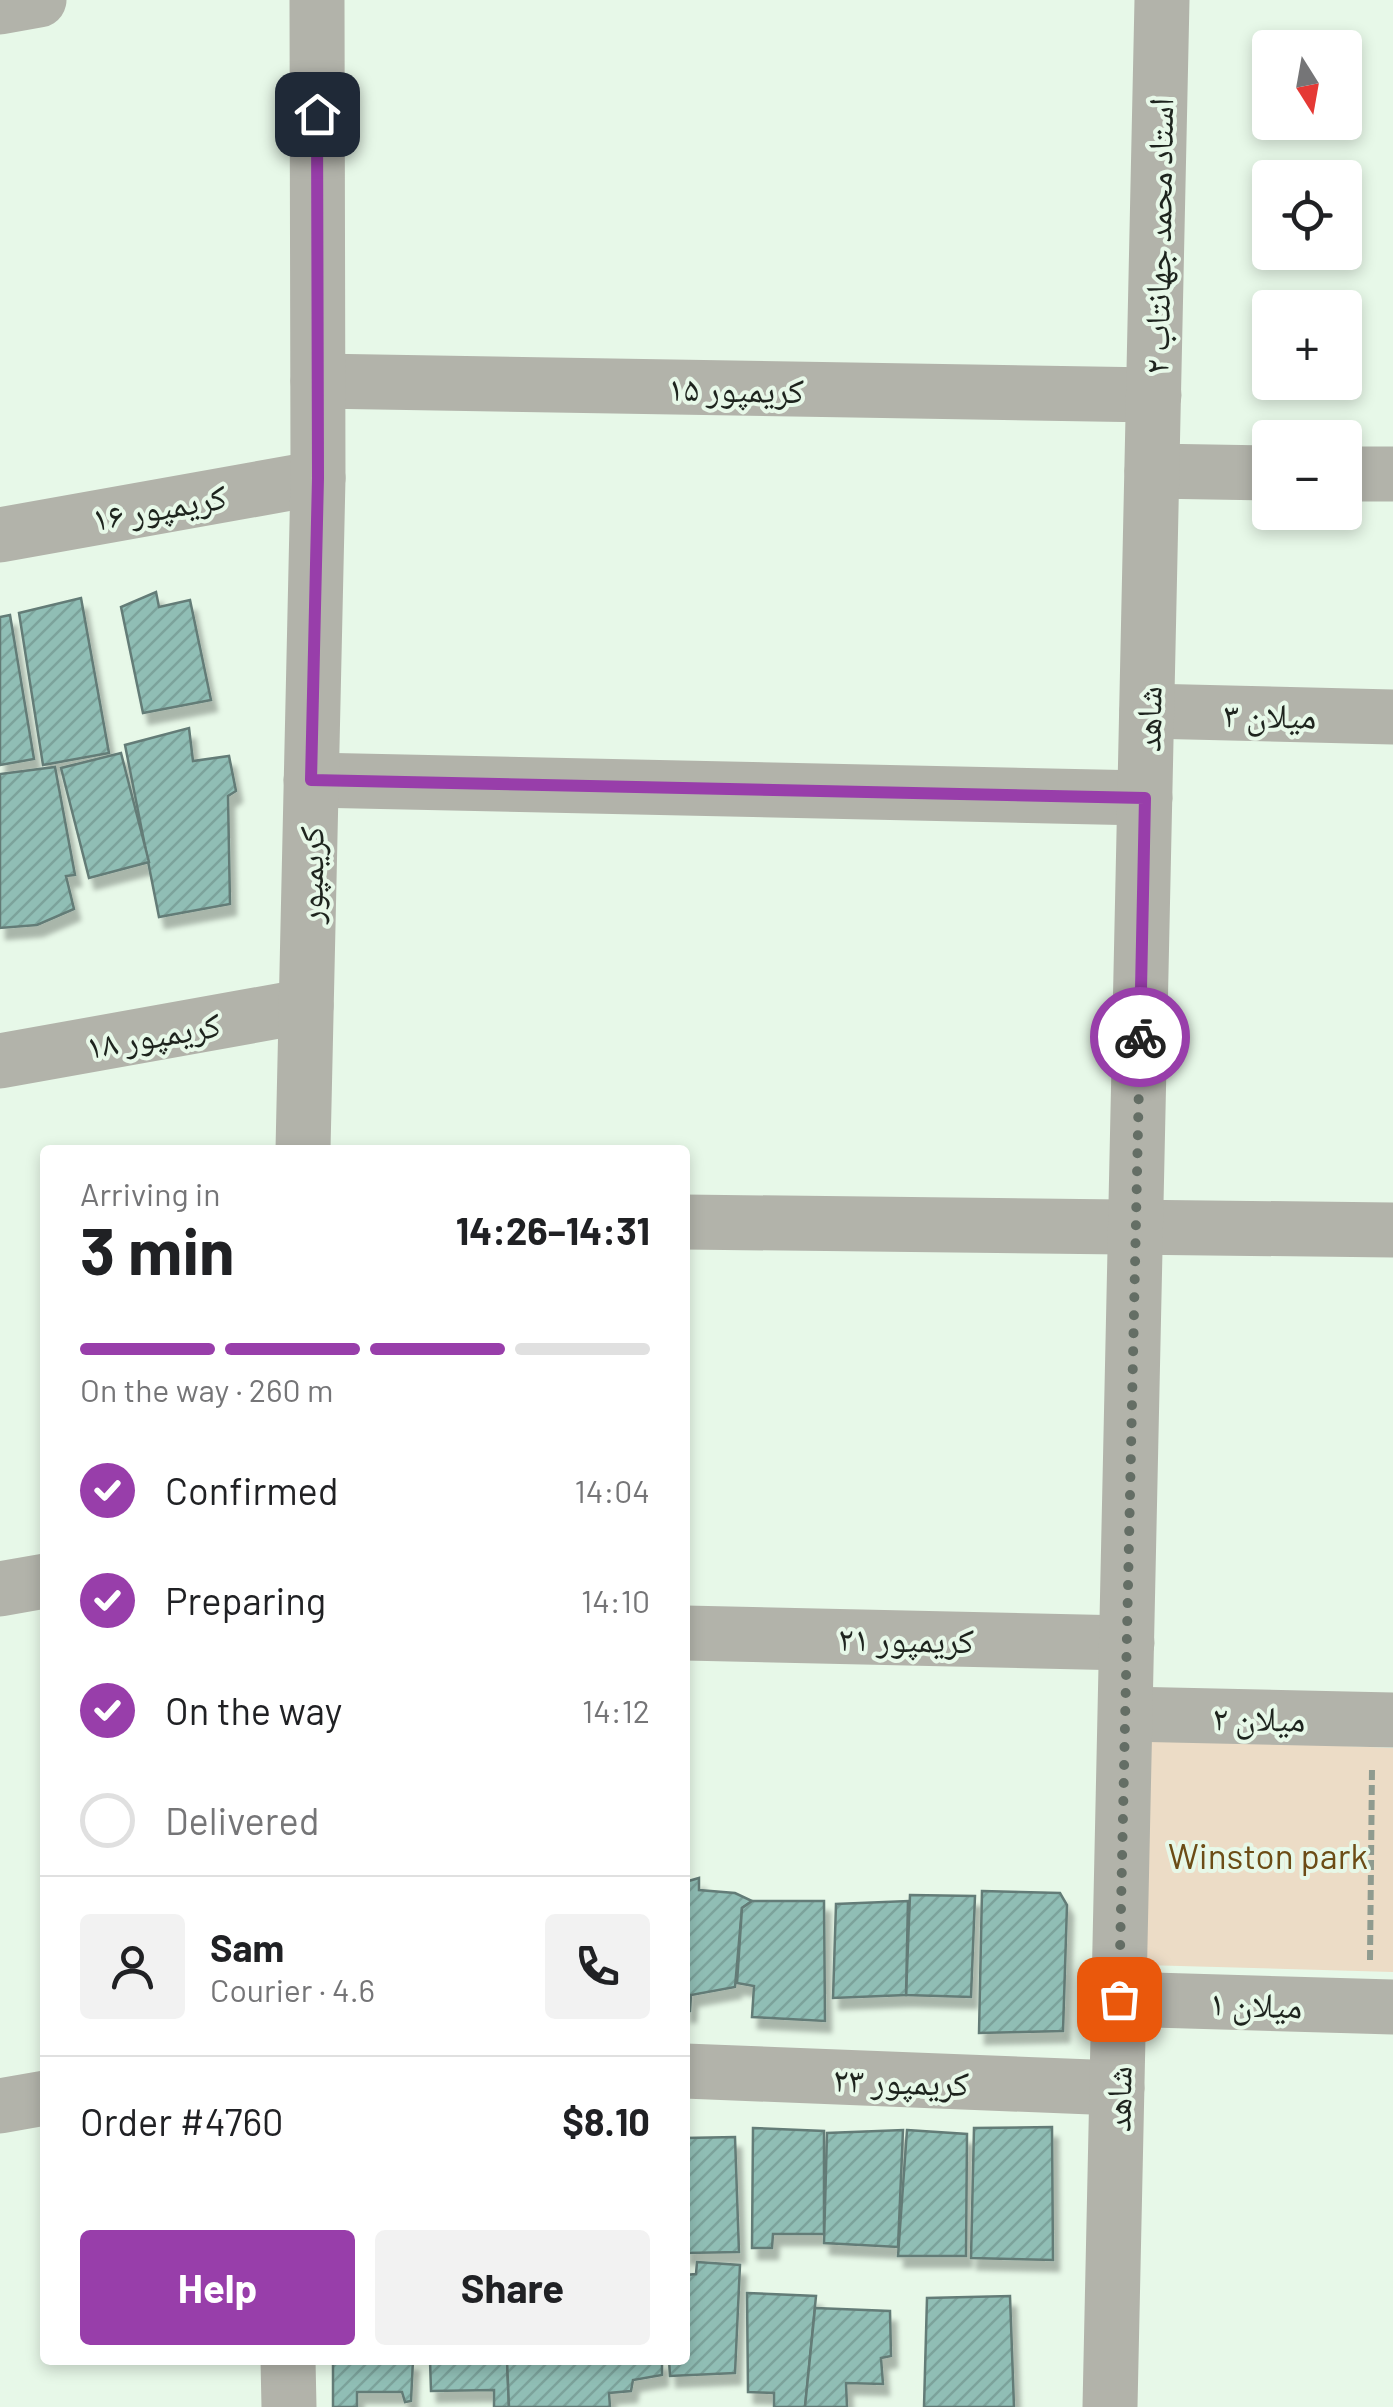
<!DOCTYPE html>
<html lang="en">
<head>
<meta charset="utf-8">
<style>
  :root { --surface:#fff; --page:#f2f2f2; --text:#202124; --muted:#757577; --line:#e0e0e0; --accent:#983eaa }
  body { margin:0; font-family:Barlow,"Noto Naskh Arabic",sans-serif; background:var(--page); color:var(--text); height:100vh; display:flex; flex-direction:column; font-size:38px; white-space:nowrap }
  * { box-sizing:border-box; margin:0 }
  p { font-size:32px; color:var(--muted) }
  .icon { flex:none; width:55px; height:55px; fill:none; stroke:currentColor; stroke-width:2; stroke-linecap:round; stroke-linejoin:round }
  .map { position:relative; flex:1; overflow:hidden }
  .sheet { position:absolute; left:40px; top:1145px; width:650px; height:1220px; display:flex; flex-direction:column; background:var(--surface); border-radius:10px; box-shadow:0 5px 15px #0003 }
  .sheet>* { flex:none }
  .needle { width:65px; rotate:169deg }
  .buttons { position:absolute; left:1252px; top:30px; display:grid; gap:20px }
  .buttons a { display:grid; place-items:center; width:110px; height:110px; border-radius:10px; background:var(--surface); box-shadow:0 5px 15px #0003; font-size:50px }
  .pin { position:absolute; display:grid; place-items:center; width:85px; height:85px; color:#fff; margin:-42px; border-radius:20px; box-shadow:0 5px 15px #0006 }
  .courier { position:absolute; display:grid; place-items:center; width:100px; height:100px; margin:-50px; border:8px solid #983eaa; border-radius:50%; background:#fff; color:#222; box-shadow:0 2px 12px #0007 }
  .head em { font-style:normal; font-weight:700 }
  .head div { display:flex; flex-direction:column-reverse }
  .head { display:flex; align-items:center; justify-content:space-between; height:170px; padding:0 40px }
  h1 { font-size:65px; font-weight:700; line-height:75px }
  .bar { display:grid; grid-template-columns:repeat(4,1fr); gap:15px 10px; align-content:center; height:120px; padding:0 40px }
  .bar i { height:12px; border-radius:8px; background:var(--line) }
  .bar .active { background:var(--accent) }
  .bar p { grid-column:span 4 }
  .line { display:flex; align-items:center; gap:25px; padding:0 40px; border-top:2px solid var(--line) }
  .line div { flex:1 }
  .round { display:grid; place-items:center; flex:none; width:105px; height:105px; border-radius:10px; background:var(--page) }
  ol { padding:0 40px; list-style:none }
  li { display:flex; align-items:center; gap:30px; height:110px }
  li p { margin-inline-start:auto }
  li .icon { padding:10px; border-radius:50%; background:var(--accent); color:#fff; stroke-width:4 }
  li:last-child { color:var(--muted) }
  li i { width:55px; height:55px; border:5px solid var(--line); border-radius:50% }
  .cta { display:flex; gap:20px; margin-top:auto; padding:20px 40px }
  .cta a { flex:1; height:115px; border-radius:10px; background:var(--accent); color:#fff; font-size:40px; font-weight:700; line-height:115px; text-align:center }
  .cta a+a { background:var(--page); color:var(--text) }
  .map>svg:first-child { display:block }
  .park { fill:#ecdcc6 }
  .building { fill:url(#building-hatch); stroke:#647c77; stroke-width:2.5; filter:url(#shadow) }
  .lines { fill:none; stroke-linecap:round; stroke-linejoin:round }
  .path { stroke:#8f9b8f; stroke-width:6; stroke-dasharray:10 5; stroke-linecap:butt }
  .minor { stroke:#b2b3aa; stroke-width:55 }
  .done { stroke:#646e65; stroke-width:10; stroke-dasharray:0 18 }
  .route { stroke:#983eaa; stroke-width:12 }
  .labels { text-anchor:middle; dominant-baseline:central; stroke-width:8; stroke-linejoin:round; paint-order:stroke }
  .street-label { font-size:35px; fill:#1e241e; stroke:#e7f8e8 }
  .park-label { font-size:35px; fill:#6c4c16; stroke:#e7f8e8 }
</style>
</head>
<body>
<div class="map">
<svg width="1393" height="2407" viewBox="0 0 1393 2407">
  <defs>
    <pattern id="building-hatch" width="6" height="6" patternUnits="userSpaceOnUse" patternTransform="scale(2.5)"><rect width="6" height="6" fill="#90beb5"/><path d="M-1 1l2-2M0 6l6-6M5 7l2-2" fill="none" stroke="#7ca39b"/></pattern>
    <filter id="shadow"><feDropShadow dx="6" dy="11" stdDeviation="2.5" flood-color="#0004"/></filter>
  </defs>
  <rect width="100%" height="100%" fill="#e7f8e8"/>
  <path class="park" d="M1147,1738L1393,1748V1972L1143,1965Z"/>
  <g class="building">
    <path d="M156,592L159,607L190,600L211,700L143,713L121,607Z"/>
    <path d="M81,598L109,753L43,765L19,613Z"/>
    <path d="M10,615L34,759L0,765V617Z"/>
    <path d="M189,728L193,761L229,756L236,791L228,796L230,904L159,917L125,745Z"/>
    <path d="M121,753L149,862L89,878L61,768Z"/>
    <path d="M55,767L75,875L66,876L74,909L37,925L0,928V774Z"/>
    <path d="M699,1878V1890L735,1893L752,1901L742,1908L735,1987L691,1995L690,2011H685V1882Z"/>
    <path d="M982,1891L1060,1893L1067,1905L1063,2031L979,2033Z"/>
    <path d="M910,1895L975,1896L971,1997L906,1995Z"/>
    <path d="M752,1901H824L825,2021L752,2017L754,1986L737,1983L742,1908Z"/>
    <path d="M908,1901L906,1995L833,1998L836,1904Z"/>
    <path d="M1052,2127L1053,2260L971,2258L974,2128Z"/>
    <path d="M753,2128L824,2131V2234H773L772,2248H752Z"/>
    <path d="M903,2130L898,2247L824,2243L827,2133Z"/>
    <path d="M907,2130L967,2134L966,2256H898Z"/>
    <path d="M735,2137L739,2252L685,2253V2138Z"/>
    <path d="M697,2262L740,2265L735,2373L670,2376L669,2360H685V2275L696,2274Z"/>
    <path d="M747,2293L816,2296L805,2407H774V2393L748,2392Z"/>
    <path d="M1010,2296L1014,2407H924L927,2298Z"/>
    <path d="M815,2308L890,2311L891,2356L881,2358L883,2384L846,2383L847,2407H805Z"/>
    <path d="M333,2360H413L411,2401L405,2402L402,2392H357V2407H333Z"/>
    <path d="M430,2360H507L509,2407H494V2390L431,2391Z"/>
    <path d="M507,2360H662V2375L633,2380L631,2391L609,2393L610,2407H509Z"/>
  </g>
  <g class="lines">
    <path class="path" d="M1370,1960L1372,1768"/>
    <g class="minor">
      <path d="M0,7L39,0"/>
      <path d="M318,381L1154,395"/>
      <path d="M1152,471L1270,473"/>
      <path d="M1345,474H1393"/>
      <path d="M0,535L318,478"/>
      <path d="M1147,711L1393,717"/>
      <path d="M311,780L1145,798"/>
      <path d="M0,1061L306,1006"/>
      <path d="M303,1150L318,478L317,0"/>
      <path d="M685,1222L1393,1230"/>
      <path d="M0,1589L45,1581"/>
      <path d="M685,1633L1127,1643"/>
      <path d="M1126,1714L1393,1720"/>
      <path d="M1119,1999L1393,2007"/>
      <path d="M685,2071L1117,2088"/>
      <path d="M0,2106L45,2098"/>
      <path d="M288,2360L289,2407"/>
      <path d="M1110,2407L1162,0"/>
    </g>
  </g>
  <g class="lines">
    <path class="done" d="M1119,1999L1140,1037"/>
    <path class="route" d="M317,114L318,478L311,780L1145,798L1140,1037"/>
  </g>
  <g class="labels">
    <g class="street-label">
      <text transform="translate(1157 236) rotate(-89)">استاد محمد جهانتاب ۲</text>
      <text transform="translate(736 388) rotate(1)">کریمپور ۱۵</text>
      <text transform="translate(159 506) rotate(-10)">کریمپور ۱۶</text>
      <text transform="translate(1270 714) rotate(1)">میلان ۳</text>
      <text transform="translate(1147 719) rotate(-89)">شاهد</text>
      <text transform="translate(309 875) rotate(-89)">کریمپور</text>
      <text transform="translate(153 1034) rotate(-10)">کریمپور ۱۸</text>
      <text transform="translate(906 1638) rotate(1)">کریمپور ۲۱</text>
      <text transform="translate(1259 1717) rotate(1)">میلان ۲</text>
      <text transform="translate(1256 2003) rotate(2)">میلان ۱</text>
      <text transform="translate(901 2080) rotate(2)">کریمپور ۲۳</text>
      <text transform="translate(1117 2099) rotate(-89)">شاهد</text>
    </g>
    <g class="park-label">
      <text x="1268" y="1855">Winston park</text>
    </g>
  </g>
</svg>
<div class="buttons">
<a><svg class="needle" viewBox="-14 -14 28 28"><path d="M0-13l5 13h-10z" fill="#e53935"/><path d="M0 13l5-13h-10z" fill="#757577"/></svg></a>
<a><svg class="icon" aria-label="locate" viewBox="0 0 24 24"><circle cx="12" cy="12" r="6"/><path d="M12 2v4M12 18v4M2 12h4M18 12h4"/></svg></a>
<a>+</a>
<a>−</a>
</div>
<div class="pin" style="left:1119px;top:1999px;background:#ea580c"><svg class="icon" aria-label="bag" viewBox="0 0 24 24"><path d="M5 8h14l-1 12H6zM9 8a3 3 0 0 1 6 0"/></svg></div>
<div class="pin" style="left:317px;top:114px;background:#1f2937"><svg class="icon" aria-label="home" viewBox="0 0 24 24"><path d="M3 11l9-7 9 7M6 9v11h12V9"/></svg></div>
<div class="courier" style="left:1140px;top:1037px"><svg class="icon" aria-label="bike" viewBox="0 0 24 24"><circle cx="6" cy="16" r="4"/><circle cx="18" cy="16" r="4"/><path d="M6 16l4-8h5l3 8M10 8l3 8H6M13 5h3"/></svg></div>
<section class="sheet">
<div class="head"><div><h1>3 min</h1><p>Arriving in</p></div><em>14:26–14:31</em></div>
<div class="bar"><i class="active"></i><i class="active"></i><i class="active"></i><i></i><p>On the way · 260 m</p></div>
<ol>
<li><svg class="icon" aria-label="check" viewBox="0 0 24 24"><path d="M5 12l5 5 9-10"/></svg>Confirmed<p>14:04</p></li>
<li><svg class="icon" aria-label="check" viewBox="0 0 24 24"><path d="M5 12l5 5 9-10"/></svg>Preparing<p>14:10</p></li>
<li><svg class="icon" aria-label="check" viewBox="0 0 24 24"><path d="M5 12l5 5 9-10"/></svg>On the way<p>14:12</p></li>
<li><i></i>Delivered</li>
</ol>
<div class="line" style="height:180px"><a class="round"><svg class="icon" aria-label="person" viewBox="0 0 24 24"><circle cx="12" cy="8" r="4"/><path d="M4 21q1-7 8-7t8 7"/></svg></a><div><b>Sam</b><p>Courier · 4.6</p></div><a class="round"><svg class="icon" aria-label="phone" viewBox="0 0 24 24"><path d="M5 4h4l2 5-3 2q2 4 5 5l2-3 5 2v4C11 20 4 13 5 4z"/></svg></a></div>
<div class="line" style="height:130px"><div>Order #4760</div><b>$8.10</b></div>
<div class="cta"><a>Help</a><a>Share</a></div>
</section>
</div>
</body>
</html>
